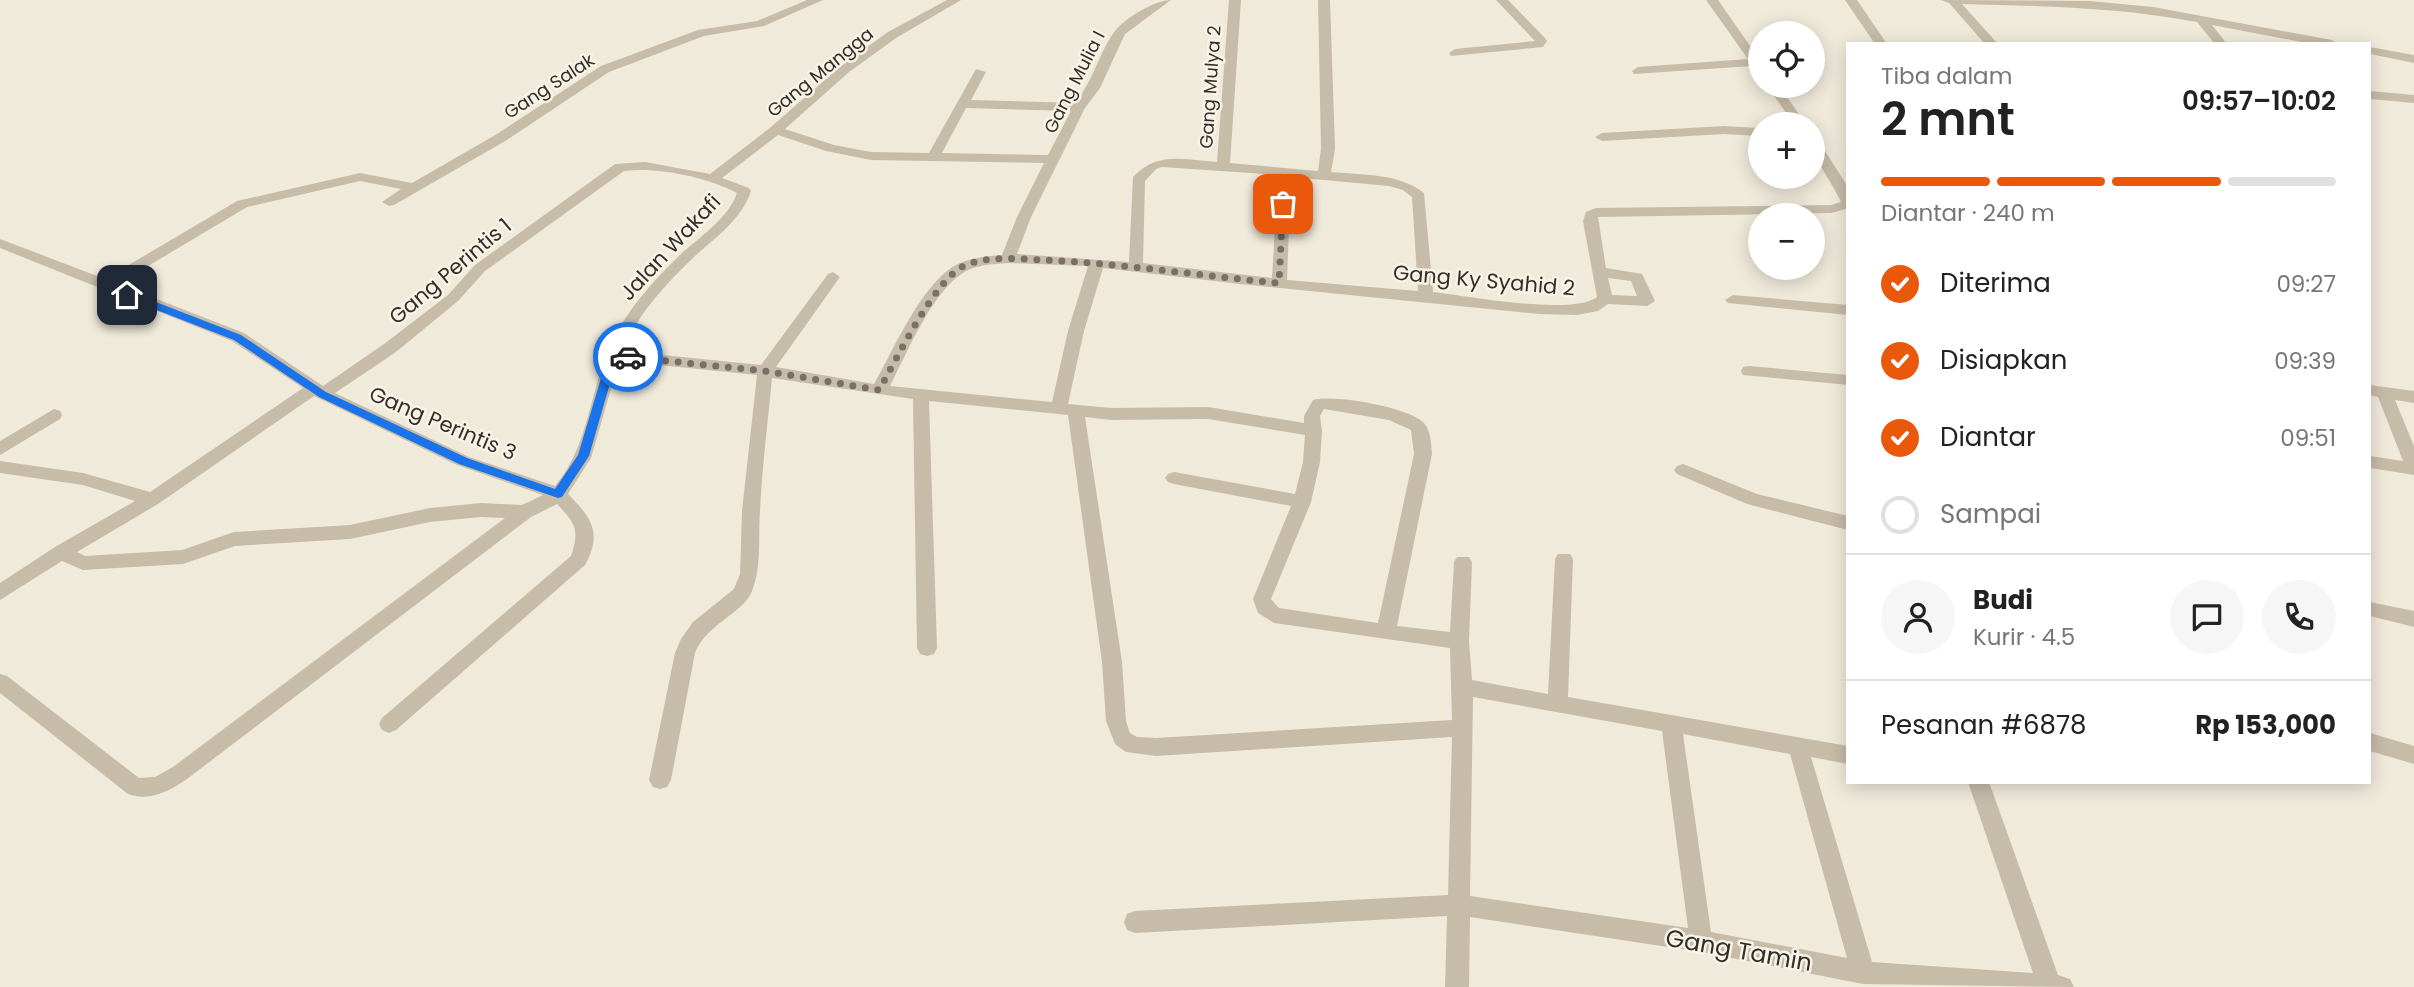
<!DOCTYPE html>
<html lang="id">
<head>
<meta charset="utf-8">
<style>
  :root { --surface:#fff; --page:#f6f6f6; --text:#222; --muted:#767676; --line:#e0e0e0; --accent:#ea580c }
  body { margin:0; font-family:Poppins,sans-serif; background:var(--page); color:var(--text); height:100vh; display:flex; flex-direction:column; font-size:26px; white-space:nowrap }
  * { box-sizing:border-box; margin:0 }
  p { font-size:23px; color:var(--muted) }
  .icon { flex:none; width:38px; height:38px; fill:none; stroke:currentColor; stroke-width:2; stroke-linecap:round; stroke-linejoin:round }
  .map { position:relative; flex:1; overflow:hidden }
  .side { position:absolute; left:1846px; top:42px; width:525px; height:742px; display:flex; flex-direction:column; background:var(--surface); border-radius:0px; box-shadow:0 4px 18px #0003 }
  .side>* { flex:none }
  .tools { position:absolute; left:1748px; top:21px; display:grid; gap:14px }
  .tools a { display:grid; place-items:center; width:77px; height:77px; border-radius:50%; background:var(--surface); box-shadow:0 4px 18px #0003; font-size:35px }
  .pin { position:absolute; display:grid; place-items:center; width:60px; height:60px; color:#fff; margin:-30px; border-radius:14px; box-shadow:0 4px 10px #0006 }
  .courier { position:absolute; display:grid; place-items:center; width:70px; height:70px; margin:-35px; border:5px solid #1a73e8; border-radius:50%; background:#fff; color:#222; box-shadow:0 2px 9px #0007 }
  .summary em { font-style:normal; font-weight:600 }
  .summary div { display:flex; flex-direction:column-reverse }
  .summary { display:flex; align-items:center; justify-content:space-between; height:119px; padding:0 35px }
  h1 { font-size:46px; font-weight:600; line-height:52px }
  .bar { display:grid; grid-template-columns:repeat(4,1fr); gap:10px 7px; align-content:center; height:84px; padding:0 35px }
  .bar i { height:9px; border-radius:5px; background:var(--line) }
  .bar .selected { background:var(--accent) }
  .bar p { grid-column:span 4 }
  .line { display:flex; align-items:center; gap:18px; padding:0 35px; border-top:2px solid var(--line) }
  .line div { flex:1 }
  .round { display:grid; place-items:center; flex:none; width:74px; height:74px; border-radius:37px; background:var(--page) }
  ol { padding:0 35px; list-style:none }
  li { display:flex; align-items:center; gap:21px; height:77px }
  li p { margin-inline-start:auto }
  li .icon { padding:7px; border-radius:50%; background:var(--accent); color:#fff; stroke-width:4 }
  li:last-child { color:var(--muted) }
  li i { width:38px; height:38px; border:4px solid var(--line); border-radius:50% }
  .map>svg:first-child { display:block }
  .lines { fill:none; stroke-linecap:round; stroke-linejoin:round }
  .minor { fill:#c7bca8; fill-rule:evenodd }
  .route { fill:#1a73e8 }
  .done { stroke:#767067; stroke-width:7; stroke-dasharray:0 12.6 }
  .labels { text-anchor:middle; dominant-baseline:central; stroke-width:5; stroke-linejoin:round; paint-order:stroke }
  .far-street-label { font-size:18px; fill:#342e28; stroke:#f8f3e7 }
  .street-label { font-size:21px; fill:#342e28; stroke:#f8f3e7 }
  .near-street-label { font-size:24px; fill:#342e28; stroke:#f8f3e7 }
</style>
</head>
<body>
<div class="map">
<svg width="2414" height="987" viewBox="0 0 2414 987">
  <rect width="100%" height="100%" fill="#f0eadb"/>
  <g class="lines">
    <g class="minor">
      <path d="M807,0H823L764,26L704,36L609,72L507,140L394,205L389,206L382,202L401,189L360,181L247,207L118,284L244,333L323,386L384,344L448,295L475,265L615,164L645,162L710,174L771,127L841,66L888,32L947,0H961L896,38L849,72L785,129L834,145L871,152L929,153L976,69L986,72L971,100L1075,103C1094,80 1099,52 1115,31C1125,18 1155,0 1171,0L1125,34L1100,88L1085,108L1031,217L1017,254L1129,262L1133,177C1158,151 1183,160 1217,162L1229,0H1241L1230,163L1318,171L1321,149L1318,0H1330L1335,149L1331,172C1362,175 1399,173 1424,193L1433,292C1468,296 1572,316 1597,297L1583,221L1586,212L1596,208L1831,205L1841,202C1832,181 1813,161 1813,139L1818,140L1848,187V208L1832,213L1598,217L1606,268L1642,274L1655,301L1647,306L1608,304L1598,311L1577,315L1539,314L1240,284L1103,268L1084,331L1068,404L1111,408L1208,407L1304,423V416L1313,400C1333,394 1409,407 1424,423C1431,432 1431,443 1432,454L1397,626L1450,632L1454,562L1457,557H1469L1472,562L1469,641L1472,680L1548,694L1555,559L1558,554H1570L1573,559L1568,697L1848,746V764L1811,757L1872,962L2033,973L1968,782H1989L2058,975L2070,979L2074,987L1863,984L1701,952L1470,917L1469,987H1445L1447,916L1135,933L1127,930L1124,922L1127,914L1135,911L1448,895L1452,737L1156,756L1126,752L1115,744L1106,721L1102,662L1068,415L929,401L937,648L934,654L927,656L920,654L917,648L913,399L772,378C768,422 762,467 760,511C758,538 762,566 752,591C743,614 707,623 695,653L671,780L667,787L660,789L653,787L649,780L675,653L681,639L693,622L734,589L740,574L742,511L757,375L619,361L591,458L568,494C591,517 603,533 585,565L396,730L389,733L382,730L379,724L382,718L571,556C580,529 575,523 557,504L531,517L187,779C169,791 150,802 128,794L0,693V674L7,676L139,778L155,777L173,767L505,518L481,517L430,522L350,539L235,546L183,564L83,570L62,561L0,600V583L55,547L135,501L83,485L0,473V461L83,473L150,492L303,388L232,341L0,248V239L105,279L237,201L360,173L412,183L497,134L601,66L698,30L757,21ZM966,108L1071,111L1048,155L942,153ZM778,135L826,151L871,160L1044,163L1017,217L1002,255C987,256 968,258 954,266C920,287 894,349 874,384L776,367L840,277L833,272L828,274L761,365L623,351C637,314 667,283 695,256C716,237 742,219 751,191L749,188L722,178ZM1162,167L1278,175L1272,278L1143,263L1145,181L1156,169ZM624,171C658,167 706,177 737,193C728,219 699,237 680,255C658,276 637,299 621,325C589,375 594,440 555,486L469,457L335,393L396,352L458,301L485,271ZM1291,177L1389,186L1403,190L1412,197L1418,291L1287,280ZM1010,263L1088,266L1068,331L1052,402L890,386C907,353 933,289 966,271C979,264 996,264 1010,263ZM1608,278L1631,281L1637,296L1612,295ZM314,396L457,465L543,495L522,505L481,503L430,508L350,525L234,532L182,550L85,556L77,552L158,504ZM1324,409L1389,420L1411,430L1414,454L1378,623L1279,608L1271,599L1311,502L1320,462L1322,431L1320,416ZM1085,417L1111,420L1208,419L1305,435L1303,462L1295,494L1174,472L1168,474L1165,478L1168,482L1174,484L1291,506L1253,599L1258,613L1274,623L1450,648L1452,720L1156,738L1137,737L1130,733L1126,721L1122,662ZM1473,697L1662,731L1688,928L1470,896ZM1683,734L1790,754L1847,958L1711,932Z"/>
      <path d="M1496,0H1508L1545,38L1547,41L1543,47L1451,56L1449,53L1455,49L1535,41Z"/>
      <path d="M1706,0H1718L1760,60V72L1752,66L1634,74L1632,71L1638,67L1748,59Z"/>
      <path d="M1845,0H1857L1887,44H1875Z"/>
      <path d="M1941,0L2090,1L2153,7L2332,40L2338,44H2312L2212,25L2227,44H2215L2197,22C2119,7 2041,6 1962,4L1998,44H1985L1949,3Z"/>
      <path d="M2370,47L2414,55V63L2370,54Z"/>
      <path d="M1767,86H1779L1806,124H1794Z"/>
      <path d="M2370,91L2414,95V103L2370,99Z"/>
      <path d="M1724,126L1760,128V136L1724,134L1602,141L1595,137L1602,133Z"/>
      <path d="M1733,295L1848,305V315L1728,303L1725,300Z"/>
      <path d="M1749,366L1848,375V385L1743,375L1741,371L1743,367Z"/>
      <path d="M2370,385L2414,391V403L2395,400L2414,446V475L2370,468V456L2403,461L2378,397L2370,395Z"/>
      <path d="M54,409L60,411L62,415L60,419L0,455V441Z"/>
      <path d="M1683,464L1757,494L1848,516V530L1747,504L1677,474L1674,470L1677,466Z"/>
      <path d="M2370,602L2414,611V627L2370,616Z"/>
      <path d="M2370,733L2414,746V764L2370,751Z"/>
    </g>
  </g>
  <path class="route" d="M123,292H130L241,335L326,392L467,458L555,489L578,455L608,355L613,352L633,357L628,360L617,359L589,456L562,497L558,498L459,464L319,397L234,340L123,297Z"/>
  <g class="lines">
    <path class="done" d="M628,357L765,371L879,390C897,359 933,283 962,267C984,255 1017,259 1041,260C1121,263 1200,276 1279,283L1283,204"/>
  </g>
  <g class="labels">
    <g class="far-street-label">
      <text transform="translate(820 72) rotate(-39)">Gang Mangga</text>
      <text transform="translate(1074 82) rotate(-63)">Gang Mulia I</text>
      <text transform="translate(549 86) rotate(-33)">Gang Salak</text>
      <text transform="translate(1210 87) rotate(-86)">Gang Mulya 2</text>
    </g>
    <g class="street-label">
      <text transform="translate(670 247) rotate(-47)">Jalan Wakafi</text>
      <text transform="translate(450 271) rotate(-40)">Gang Perintis 1</text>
      <text transform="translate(1484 280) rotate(5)">Gang Ky Syahid 2</text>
      <text transform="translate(443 423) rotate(23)">Gang Perintis 3</text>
    </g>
    <g class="near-street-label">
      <text transform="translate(1739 950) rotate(10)">Gang Tamin</text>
    </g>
  </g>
</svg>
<div class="tools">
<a><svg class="icon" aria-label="locate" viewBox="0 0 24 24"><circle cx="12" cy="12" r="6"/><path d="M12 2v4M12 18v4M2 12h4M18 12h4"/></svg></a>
<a>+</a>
<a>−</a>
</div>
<div class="pin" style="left:1283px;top:204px;background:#ea580c"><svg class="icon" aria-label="bag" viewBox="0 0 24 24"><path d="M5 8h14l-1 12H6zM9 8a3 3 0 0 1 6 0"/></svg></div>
<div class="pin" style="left:127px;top:295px;background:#1f2937"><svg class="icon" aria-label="home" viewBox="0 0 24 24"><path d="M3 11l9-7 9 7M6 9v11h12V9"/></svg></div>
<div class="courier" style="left:628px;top:357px"><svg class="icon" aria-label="car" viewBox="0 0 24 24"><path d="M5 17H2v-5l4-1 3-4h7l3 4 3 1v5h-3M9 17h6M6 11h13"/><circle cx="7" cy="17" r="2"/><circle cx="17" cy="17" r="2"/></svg></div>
<section class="side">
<div class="summary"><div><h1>2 mnt</h1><p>Tiba dalam</p></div><em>09:57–10:02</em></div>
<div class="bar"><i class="selected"></i><i class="selected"></i><i class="selected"></i><i></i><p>Diantar · 240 m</p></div>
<ol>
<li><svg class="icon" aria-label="check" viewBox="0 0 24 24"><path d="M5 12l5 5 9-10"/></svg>Diterima<p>09:27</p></li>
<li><svg class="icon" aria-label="check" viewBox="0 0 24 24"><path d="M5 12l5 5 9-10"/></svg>Disiapkan<p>09:39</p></li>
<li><svg class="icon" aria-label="check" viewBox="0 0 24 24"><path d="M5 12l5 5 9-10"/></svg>Diantar<p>09:51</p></li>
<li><i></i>Sampai</li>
</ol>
<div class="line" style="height:126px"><a class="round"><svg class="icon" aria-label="person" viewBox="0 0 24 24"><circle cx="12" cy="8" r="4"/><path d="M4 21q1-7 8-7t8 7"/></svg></a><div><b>Budi</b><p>Kurir · 4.5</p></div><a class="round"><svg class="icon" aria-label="chat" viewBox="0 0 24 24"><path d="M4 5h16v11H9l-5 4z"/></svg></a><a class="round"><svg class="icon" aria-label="phone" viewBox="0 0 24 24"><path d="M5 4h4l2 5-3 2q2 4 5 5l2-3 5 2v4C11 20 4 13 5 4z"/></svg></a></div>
<div class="line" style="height:91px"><div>Pesanan #6878</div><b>Rp 153,000</b></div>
</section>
</div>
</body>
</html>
